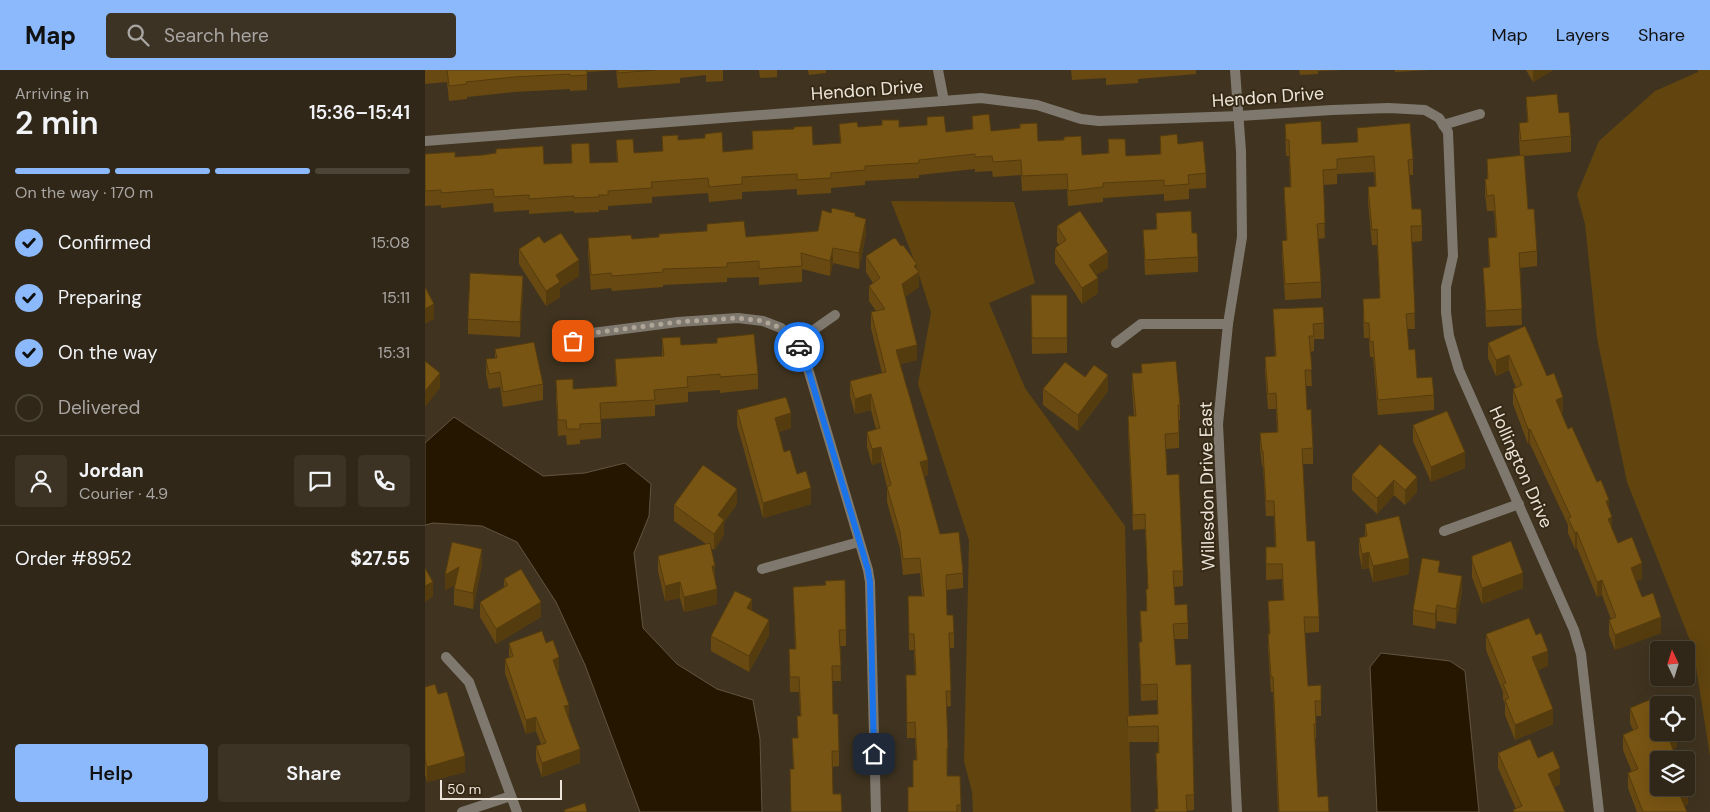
<!DOCTYPE html>
<html lang="en">
<head>
<meta charset="utf-8">
<style>
  :root { --surface:#302718; --page:#3c3325; --text:#f1f3f6; --muted:#a8a5a2; --line:#4b4437; --accent:#8cb9fc }
  body { margin:0; font-family:"DM Sans",sans-serif; background:var(--page); color:var(--text); height:100vh; display:flex; flex-direction:column; font-size:19px; white-space:nowrap }
  * { box-sizing:border-box; margin:0 }
  p { font-size:16px; color:var(--muted) }
  .icon { flex:none; width:28px; height:28px; fill:none; stroke:currentColor; stroke-width:2; stroke-linecap:round; stroke-linejoin:round }
  .map { position:relative; flex:1; overflow:hidden }
  .sheet { display:flex; flex-direction:column; background:var(--surface); width:425px }
  .sheet>* { flex:none }
  .needle { width:32px; rotate:356deg }
  .buttons { position:absolute; left:1225px; top:571px; display:grid; gap:10px }
  .buttons a { display:grid; place-items:center; width:45px; height:45px; border-radius:5px; background:var(--surface); box-shadow:0 5px 20px #0002,0 0 0 1px var(--line); font-size:25px }
  .scale { position:absolute; left:15px; bottom:12px; width:122px; box-sizing:border-box; padding-left:5px; border:2px solid #ece4d8; border-top:0; font-size:14px; line-height:18px; white-space:nowrap; color:#ece4d8; -webkit-text-stroke:4px #362a16; paint-order:stroke }
  .pin { position:absolute; display:grid; place-items:center; width:42px; height:42px; color:#fff; margin:-21px; border-radius:10px; box-shadow:0 2px 8px #0006 }
  .courier { position:absolute; display:grid; place-items:center; width:50px; height:50px; margin:-25px; border:4px solid #1a73e8; border-radius:50%; background:#fff; color:#222; box-shadow:0 1px 6px #0007 }
  .head em { font-style:normal; font-weight:600 }
  .head div { display:flex; flex-direction:column-reverse }
  .head { display:flex; align-items:center; justify-content:space-between; height:85px; padding:0 15px }
  h1 { font-size:32px; font-weight:600; line-height:38px }
  .bar { display:grid; grid-template-columns:repeat(4,1fr); gap:8px 5px; align-content:center; height:60px; padding:0 15px }
  .bar i { height:6px; border-radius:4px; background:var(--line) }
  .bar .selected { background:var(--accent) }
  .bar p { grid-column:span 4 }
  .line { display:flex; align-items:center; gap:12px; padding:0 15px; border-top:1px solid var(--line) }
  .line div { flex:1 }
  .round { display:grid; place-items:center; flex:none; width:52px; height:52px; border-radius:5px; background:var(--page) }
  ol { padding:0 15px; list-style:none }
  li { display:flex; align-items:center; gap:15px; height:55px }
  li p { margin-inline-start:auto }
  li .icon { padding:5px; border-radius:50%; background:var(--accent); color:#111; stroke-width:4 }
  li:last-child { color:var(--muted) }
  li i { width:28px; height:28px; border:2px solid var(--line); border-radius:50% }
  .primary-button { display:flex; gap:10px; margin-top:auto; padding:10px 15px }
  .primary-button a { flex:1; height:58px; border-radius:5px; background:var(--accent); color:#111; font-size:20px; font-weight:600; line-height:58px; text-align:center }
  .primary-button a+a { background:var(--page); color:var(--text) }
  header { display:flex; align-items:center; gap:30px; box-sizing:border-box; height:70px; padding:0 25px; background:var(--accent); color:#111 }
  header strong { font-size:24px }
  nav { display:flex; gap:28px; margin-inline-start:auto; font-size:18px }
  .search { width:350px; height:45px; background:var(--page); display:flex; align-items:center; gap:12px; box-sizing:border-box; padding:0 18px; border-radius:5px; color:var(--muted); font-size:19px }
  main { display:flex; flex:1; min-height:0 }
  .map>svg:first-child { display:block }
  .green { fill:#61440e }
  .water { fill:#251600; stroke:#615441 }
  .lines { fill:none; stroke-linecap:round; stroke-linejoin:round }
  .minor { stroke:#7e786e; stroke-width:10 }
  .wall { fill:#684911 }
  .shaded-wall { fill:#553c0e }
  .building { fill:#795514; stroke:#553c0e }
  .done { stroke:#b0a698; stroke-width:5; stroke-dasharray:0 9 }
  .route { stroke:#1a73e8; stroke-width:6 }
  .labels { text-anchor:middle; dominant-baseline:central; stroke-width:4; stroke-linejoin:round; paint-order:stroke }
  .street-label { font-size:18px; fill:#ece4d8; stroke:#362a16 }
</style>
</head>
<body>
<header>
<strong>Map</strong>
<div class="search"><svg class="icon" aria-label="search" viewBox="0 0 24 24"><circle cx="10" cy="10" r="6"/><path d="M15 15l6 6"/></svg>Search here</div>
<nav><a>Map</a><a>Layers</a><a>Share</a></nav>
</header>
<main>
<section class="sheet">
<div class="head"><div><h1>2 min</h1><p>Arriving in</p></div><em>15:36–15:41</em></div>
<div class="bar"><i class="selected"></i><i class="selected"></i><i class="selected"></i><i></i><p>On the way · 170 m</p></div>
<ol>
<li><svg class="icon" aria-label="check" viewBox="0 0 24 24"><path d="M5 12l5 5 9-10"/></svg>Confirmed<p>15:08</p></li>
<li><svg class="icon" aria-label="check" viewBox="0 0 24 24"><path d="M5 12l5 5 9-10"/></svg>Preparing<p>15:11</p></li>
<li><svg class="icon" aria-label="check" viewBox="0 0 24 24"><path d="M5 12l5 5 9-10"/></svg>On the way<p>15:31</p></li>
<li><i></i>Delivered</li>
</ol>
<div class="line" style="height:90px"><a class="round"><svg class="icon" aria-label="person" viewBox="0 0 24 24"><circle cx="12" cy="8" r="4"/><path d="M4 21q1-7 8-7t8 7"/></svg></a><div><b>Jordan</b><p>Courier · 4.9</p></div><a class="round"><svg class="icon" aria-label="chat" viewBox="0 0 24 24"><path d="M4 5h16v11H9l-5 4z"/></svg></a><a class="round"><svg class="icon" aria-label="phone" viewBox="0 0 24 24"><path d="M5 4h4l2 5-3 2q2 4 5 5l2-3 5 2v4C11 20 4 13 5 4z"/></svg></a></div>
<div class="line" style="height:65px"><div>Order #8952</div><b>$27.55</b></div>
<div class="primary-button"><a>Help</a><a>Share</a></div>
</section>
<div class="map">
<svg width="1285" height="742" viewBox="0 0 1285 742">
  <rect width="100%" height="100%" fill="#403420"/>
  <g class="green">
    <path d="M1273,0H1285V686L1268,578L1202,412L1172,268L1160,154L1152,124L1174,71L1230,21L1273,2Z"/>
    <path d="M466,131L589,132L610,213L564,233L600,318L700,456L706,742H548L547,722L539,691L544,470L493,314L506,243L491,195Z"/>
  </g>
  <g class="water">
    <path d="M29,347L118,406L160,403L200,393L226,414L224,446L209,483L218,558L252,594L292,619L328,630L335,669L337,742H215L160,595L131,532L92,472L57,456L8,453L0,455V373Z"/>
    <path d="M956,583L1025,591L1040,601L1054,742H952L945,597Z"/>
  </g>
  <g class="lines">
    <g class="minor">
      <path d="M513,0L519,31"/>
      <path d="M810,0L816,81L817,167L803,254L793,354L812,742"/>
      <path d="M1018,55L1055,44"/>
      <path d="M0,71L556,28L612,35L656,49L674,51L814,46L907,40L964,38L1000,40L1014,48L1023,62L1028,186L1021,217V242L1024,266L1034,300L1149,560L1156,584L1174,742"/>
      <path d="M147,271L167,263L253,252L313,248L338,251L356,258L378,282L443,500L445,512L451,742"/>
      <path d="M370,273L410,245"/>
      <path d="M691,273L716,254H803"/>
      <path d="M1019,461L1094,434"/>
      <path d="M337,499L434,472"/>
      <path d="M21,587L44,612L92,742"/>
      <path d="M37,742L86,726"/>
    </g>
  </g>
  <g class="wall">
    <path d="M0,0H298V11L281,12V5L255,8V13L193,18L191,0L162,2V20L145,21V19L89,22L42,27V29L24,31L22,12L0,14Z"/>
    <path d="M334,0H352V7L335,8Z"/>
    <path d="M383,0H401V3L384,5Z"/>
    <path d="M646,0H771V4L713,9V13L681,15V8L647,10Z"/>
    <path d="M874,0H918L893,1V4L875,5Z"/>
    <path d="M970,0H1005L970,2Z"/>
    <path d="M1101,0H1128L1108,12Z"/>
    <path d="M1101,27L1134,43L1146,66V82L1099,86L1103,139L1112,181V196L1095,198L1097,255L1061,257L1058,198L1064,197L1063,168L1071,167L1069,141H1062L1060,124V109H1062V89L1095,86L1094,68V53L1102,52Z"/>
    <path d="M547,46L566,61L613,71L657,85L683,83V69L701,86L735,84V66L753,74L781,103V118L764,119V129L739,131V124L678,128V132L643,136L642,119L597,121L596,105L568,107L567,101L550,102V99L494,105V108L440,111V115L406,118V123L372,125V119L317,122V129L284,132L283,123L227,127V133L183,136V140H174V142L149,143V141L104,144V140L69,142L68,133L16,138V135L0,136V84L119,94L146,93V74L165,93L192,92L191,70L209,83L237,81V66L298,82L327,79V61L388,75L415,73L414,54L433,57H474L502,55V47L521,62L547,60Z"/>
    <path d="M860,54L897,74L932,72V58L988,89V105H984L987,139L997,156V171L987,172L990,259H982L984,280L992,308L1009,325V340L953,345L948,287H945L944,268H939L938,244V229L955,228L952,175H947L943,132V117L950,116L949,102L912,104V114L898,115L900,168L893,169L896,212V228L860,230L857,186V171L861,170L859,117H865L864,86H861Z"/>
    <path d="M406,143L430,146L441,164L434,199L408,193L405,206L377,199V212L334,215V207L302,208V212L238,215V217L187,221L186,218L166,220L163,184V168L207,169L234,167L282,161V154L321,167L393,161Z"/>
    <path d="M731,143L767,163L773,187V202L720,205L718,160L731,159Z"/>
    <path d="M632,156L683,198L671,205L673,223L657,234L630,193V178L634,175L632,172Z"/>
    <path d="M119,173L154,206L135,218V227L121,236L94,194V179Z"/>
    <path d="M476,176L492,200L494,217L480,227L492,290L475,294L503,405L499,406L515,464L538,503V518L521,520L522,545L529,563V578H524L526,636L521,637L523,678L522,706H535L536,742H483L488,717V690H491L490,668H482L481,605H490L489,580H484L483,526H497L495,503L478,505L475,478L462,432V417L456,392L447,395L442,377V362L451,359L446,340L430,344L425,326V311L457,303L446,258V242L451,241L444,231V216L448,213L441,202V186Z"/>
    <path d="M98,222L95,267L43,264V249Z"/>
    <path d="M606,225H642V283L607,284Z"/>
    <path d="M848,239L899,253V269H889V281L885,282L887,316H880L882,340L888,378V394H878L882,471L894,547V562L880,563L883,616L896,631V646H891V669H890L893,727L904,742H853L848,622H846L843,579V564H844L843,531L858,530L857,509L841,510V477H850L849,446H841L838,396H837L835,378V363L852,362L851,339H843L840,302V287L850,286Z"/>
    <path d="M1100,256L1138,342L1136,343L1143,359L1184,440L1187,459L1193,473L1217,509L1211,511L1217,527L1236,563L1190,580L1184,565V550L1186,549L1177,525L1172,527L1152,478L1150,479L1143,463V455L1105,374H1103L1088,334V319L1091,318L1084,300L1071,306L1063,288V273Z"/>
    <path d="M237,268L256,275L292,273V268L333,304V319L295,323V320L263,322V332L230,335V346L176,349V368L155,370V374L142,375L141,365L133,366L131,326V310L148,319L191,316L190,289L237,286Z"/>
    <path d="M70,279L118,314V330L78,337L75,317L64,319L61,305V289L70,288Z"/>
    <path d="M716,294L755,335V350H754V378L741,379L742,405L758,501V516L749,517L750,535L763,553V569H749L751,595L769,725V740L762,741L733,739L731,698V683H733V672H703L702,646L733,644L732,630L716,631L714,572H716L715,541H721V519H723L720,459L708,460L703,362V346H709L707,319V303H716Z"/>
    <path d="M660,307L683,321L653,361L618,335V319Z"/>
    <path d="M312,340L366,358L354,362L359,382L386,434L338,448L312,355Z"/>
    <path d="M988,355L1040,398L1006,412L988,371Z"/>
    <path d="M927,405L992,407V422L980,435L969,425L952,444L927,420Z"/>
    <path d="M312,434L299,452V465L289,480L286,478L292,534L259,542L255,528L240,531L233,501V486L281,474L249,451V435Z"/>
    <path d="M940,454L984,504L948,512L944,498L937,499L934,483V468L940,466Z"/>
    <path d="M1047,486L1098,518L1057,534L1047,507Z"/>
    <path d="M57,494L48,539L29,535V519L30,515L20,520Z"/>
    <path d="M79,509L116,547L71,574L55,547V532L79,517Z"/>
    <path d="M368,517L421,560V576H415L416,611H407L408,644L414,681V696L407,697L408,724L417,742L368,699L367,668H373L372,646H375L374,622H365L364,579H370Z"/>
    <path d="M1037,521L1031,554L1012,551L1010,559L988,555V540Z"/>
    <path d="M327,541L344,565L324,602L286,581V566Z"/>
    <path d="M1061,564L1123,596L1113,600L1128,654L1090,670L1080,645V633L1078,629V622L1061,580Z"/>
    <path d="M84,573H121L134,601L132,602L155,693L117,707L111,690V676L116,674L111,661L101,664L80,603V589L84,588Z"/>
    <path d="M0,617L40,702L2,712L0,704Z"/>
    <path d="M1205,638L1252,662V677L1248,679L1263,734L1259,736L1262,742H1212L1203,718V703L1207,702L1198,680V665L1208,660L1205,653Z"/>
    <path d="M1073,683L1113,688L1135,714L1129,717L1140,742H1088V740L1091,739L1073,698Z"/>
  </g>
  <g class="shaded-wall">
    <path d="M1108,0H1128L1108,12Z"/>
    <path d="M441,149V164L434,199V183Z"/>
    <path d="M408,178V193L405,206V191Z"/>
    <path d="M683,182V198L664,210V195Z"/>
    <path d="M154,190V206L135,218V227L121,236V221L131,205Z"/>
    <path d="M492,194V203L494,202V217L477,229V214L489,196Z"/>
    <path d="M98,206V222L95,267V252Z"/>
    <path d="M673,208V223L657,234V218Z"/>
    <path d="M9,234V249L0,254V239Z"/>
    <path d="M492,275V290L471,295V280Z"/>
    <path d="M1084,285V300L1071,306V290Z"/>
    <path d="M15,303V318L0,337V321Z"/>
    <path d="M683,305V321L653,361V345Z"/>
    <path d="M446,324V340L430,344V329Z"/>
    <path d="M1138,327V342L1131,345V330Z"/>
    <path d="M366,343V358L350,363V348Z"/>
    <rect x="1103" y="359" width="2" height="15"/>
    <path d="M456,377V392L447,395V379Z"/>
    <path d="M1040,382V398L1006,412V397Z"/>
    <path d="M503,390V405L495,407V392Z"/>
    <path d="M992,407V422L980,435V420Z"/>
    <path d="M969,410V425L952,444V428Z"/>
    <path d="M386,418V434L338,448V433Z"/>
    <path d="M312,419V434L299,452V465L289,480V464L293,445Z"/>
    <path d="M1184,430V445L1181,431Z"/>
    <path d="M1187,447V462L1183,449Z"/>
    <path d="M1152,462V478L1150,479V463Z"/>
    <path d="M57,479V494L48,539V523Z"/>
    <path d="M944,482V498L937,499V484Z"/>
    <path d="M984,488V504L948,512V496Z"/>
    <path d="M1217,493V509L1206,513V498Z"/>
    <path d="M287,496H290V511Z"/>
    <path d="M34,497V513L20,520V505Z"/>
    <path d="M1098,503V518L1057,534V518Z"/>
    <path d="M1037,506V521L1031,554V539Z"/>
    <path d="M1177,510V525L1172,527V512Z"/>
    <path d="M8,512V527L0,532V516Z"/>
    <path d="M255,512V528L240,531V516Z"/>
    <path d="M292,519V534L259,542V527Z"/>
    <path d="M327,529V545L322,538Z"/>
    <path d="M116,532V547L71,574V559Z"/>
    <path d="M1012,535V551L1010,559V544Z"/>
    <path d="M1236,547V563L1190,580V565Z"/>
    <path d="M344,550V565L324,602V586Z"/>
    <path d="M1123,581V596L1107,602V587Z"/>
    <path d="M134,587V601L128,604V590Z"/>
    <path d="M144,635V648L139,636Z"/>
    <path d="M1128,639V654L1090,670V655Z"/>
    <path d="M111,647V661L101,664V650Z"/>
    <path d="M1250,662H1252V677L1243,681V666Z"/>
    <path d="M155,679V693L117,707V693Z"/>
    <path d="M40,686V702L2,712V697Z"/>
    <path d="M1135,698V714L1123,719V704Z"/>
    <path d="M1263,719V734L1254,738V723Z"/>
  </g>
  <g class="building">
    <path d="M22,0H162V5L145,6V4L89,7L41,12L42,14L24,16Z"/>
    <path d="M192,0H230L193,3Z"/>
    <path d="M1132,24L1134,43L1144,42L1146,66L1096,71L1094,53L1103,52L1101,27Z"/>
    <path d="M564,44L566,61L595,58V54L612,53L613,71L639,70V67L656,66L657,85L684,83L683,69H700L701,86L736,84L735,66L752,64L753,74L778,71L781,103L763,105L764,114L739,116V110L678,113V117L643,121L642,104L597,106L596,90L568,92L567,86L550,87V84L494,90V93L440,96V100L406,103V108L372,110V104L317,107V114L284,117L283,108L226,112L227,118L183,121V125H174V127L149,128V126L104,129V125L69,127L68,119L16,123V120L0,121V84L30,82V87L58,85L71,83V79L118,76L119,94L147,93L146,74L164,73L165,93L193,92L191,70L208,69L209,83L238,81L237,66L253,65V70L280,68V64L297,62L298,82L328,79L327,61L369,59V57L387,56L388,75L416,73L414,54L432,52L433,57L457,55V50H474V57L502,55V47L519,46L521,62L548,59L547,46Z"/>
    <path d="M896,51L897,74L933,72L932,58L985,53L988,89L983,90L987,139H996L997,156H986L990,243L981,244L984,280L990,279L992,308L1007,307L1009,325L953,330L948,271L945,272L944,253H939L938,229L955,228L952,159L947,160L943,117L951,116L949,86L912,89V99L898,100L900,153L892,154L896,212L860,214L857,171L862,170L859,117H866L864,70H861L860,54Z"/>
    <path d="M1099,85L1103,139H1109L1112,181L1094,183L1097,239L1061,241L1058,198L1065,197L1063,168L1072,167L1069,125L1062,126L1060,109H1063L1062,89Z"/>
    <path d="M407,138L430,143V146L441,149L434,183L408,178L405,191L376,183L377,196L334,199V191L302,193V197L238,199V202L187,206L186,203L166,205L163,168L206,165L207,169L234,167V164L282,161V154L319,151L321,167L393,161L397,140L406,143Z"/>
    <path d="M655,141L683,182L664,195L673,208L657,218L630,178L641,170L632,156Z"/>
    <path d="M766,141L767,163H772L773,187L720,190L718,160L732,159L731,143Z"/>
    <path d="M136,163L154,190L131,205L135,212L121,221L94,179L114,166L119,173Z"/>
    <path d="M469,168L471,169L476,176L478,175L492,194L489,196L494,202L477,214L492,275L471,280L503,390L495,392L515,464L534,462L538,503L521,505L522,545H528L529,563H524L526,621H521L523,678H522V706H535L536,735H532V742H483V717H488V690H492L490,652L482,653L481,605H491L489,564H484L483,526H499L495,488L478,489L475,462L462,417L466,415L456,377L447,379L442,362L455,358L446,324L430,329L425,311L461,302L446,242L460,239L444,216L455,208L441,186Z"/>
    <path d="M45,203L98,206L95,252L43,249Z"/>
    <path d="M0,217L9,234L0,239Z"/>
    <path d="M606,225H642V268H607Z"/>
    <path d="M898,237L899,253L888,254L889,266H884L887,300H880L882,340L886,339L888,378L877,379L882,471H890L894,547H879L883,616L896,615V631H890L891,654H889L893,727L903,726L904,742H854L848,607H846L843,564H845L843,531L859,530L857,494H841V477H851L849,431H841L838,381H837L835,363L853,362L851,323L843,324L840,287L851,286L848,239Z"/>
    <path d="M1100,256L1122,306L1129,303L1138,327L1131,330L1143,359L1147,357L1172,412L1176,410L1184,430L1181,431L1187,447L1183,449L1193,473L1207,467L1217,493L1206,498L1217,527L1228,523L1236,547L1190,565L1184,550L1191,547L1177,510L1172,512L1152,462L1150,463L1143,448L1146,447L1105,359H1103L1088,319L1097,315L1084,285L1071,290L1063,273Z"/>
    <path d="M329,264L333,304L295,307V304L262,307L263,317L229,320L230,330L175,333L176,353L155,354V359H142L141,350H133L131,310L148,309V319L192,316L190,289L239,286L237,268L255,267L256,275L292,273V268Z"/>
    <path d="M109,272L118,314L78,322L75,302L64,304L61,289L72,288L70,279Z"/>
    <path d="M0,291L15,303L0,321Z"/>
    <path d="M751,291L755,335H753L754,363L740,364L742,405L754,404L758,501H748L750,535L762,534L763,553L748,554L751,595L766,594L769,725H761L762,742H730V739H733L731,683H734L733,656L703,657L702,646L733,644L732,614L716,615L714,572H717L715,541H722L721,519H723L720,444L708,445L703,346H711L707,303H717L716,294Z"/>
    <path d="M640,292L660,307L669,295L683,305L653,345L618,319Z"/>
    <path d="M361,327L366,343L350,348L359,382L365,380L372,404L381,401L386,418L338,433L312,340Z"/>
    <path d="M1022,341L1040,382L1006,397L988,355Z"/>
    <path d="M955,374L992,407L980,420L969,410L952,428L927,405Z"/>
    <path d="M278,395L312,419L293,445L299,450L289,464L249,435Z"/>
    <path d="M974,446L984,488L948,496L944,482L937,484L934,468L942,466L940,454Z"/>
    <path d="M1086,471L1098,503L1057,518L1047,491V486Z"/>
    <path d="M27,472L57,479L48,523L29,519L34,497L20,505Z"/>
    <path d="M285,473L290,496H287L292,519L259,527L255,512L240,516L233,486Z"/>
    <path d="M997,488L1015,491L1013,502L1037,506L1031,539L1012,535L1010,544L988,540Z"/>
    <path d="M0,498L8,512L0,516Z"/>
    <path d="M96,499L116,532L71,559L55,532L83,515L79,509Z"/>
    <path d="M420,510L421,560H414L416,596H407L408,644H413L414,681H407L408,724H416L417,742H366L365,699H369L367,668H373L372,646H376L374,607H365L364,579H371L368,517L401,515L400,511Z"/>
    <path d="M310,521L327,529L322,538L344,550L324,586L286,566Z"/>
    <path d="M1104,548L1111,565L1116,563L1123,581L1107,587L1128,639L1090,655L1080,630L1084,628L1078,614L1081,613L1061,564Z"/>
    <path d="M117,561L121,573L128,570L134,587L128,590L144,635L139,636L155,679L117,693L111,676L121,673L111,647L101,650L80,589L88,586L84,573Z"/>
    <path d="M10,614L13,624L22,622L40,686L2,697L0,689V617Z"/>
    <path d="M1236,625L1240,635H1234V662H1250L1243,666L1252,690H1234V718H1261V713L1263,719L1254,723L1262,742H1218L1203,703L1213,699L1198,665L1213,658L1205,638Z"/>
    <path d="M1105,669L1113,688L1128,681L1135,698L1123,704L1140,742H1089L1088,740L1097,736L1073,683Z"/>
    <path d="M160,733L162,742H140L139,740Z"/>
  </g>
  <g class="lines">
    <path class="done" d="M148,271L167,263L253,252L313,248L338,251L356,258L374,277"/>
    <path class="route" d="M374,277L378,282L443,500L445,512L449,684"/>
  </g>
  <g class="labels">
    <g class="street-label">
      <text transform="translate(442 20) rotate(-4)">Hendon Drive</text>
      <text transform="translate(843 27) rotate(-4)">Hendon Drive</text>
      <text transform="translate(1096 397) rotate(66)">Hollington Drive</text>
      <text transform="translate(782 416) rotate(-91)">Willesdon Drive East</text>
    </g>
  </g>
</svg>
<div class="buttons">
<a><svg class="needle" viewBox="-14 -14 28 28"><path d="M0-13l5 13h-10z" fill="#e53935"/><path d="M0 13l5-13h-10z" fill="#a8a5a2"/></svg></a>
<a><svg class="icon" aria-label="locate" viewBox="0 0 24 24"><circle cx="12" cy="12" r="6"/><path d="M12 2v4M12 18v4M2 12h4M18 12h4"/></svg></a>
<a><svg class="icon" aria-label="layers" viewBox="0 0 24 24"><path d="M12 4l9 5-9 5-9-5zM3 14l9 5 9-5"/></svg></a>
</div>
<div class="scale">50 m</div>
<div class="pin" style="left:148px;top:271px;background:#ea580c"><svg class="icon" aria-label="bag" viewBox="0 0 24 24"><path d="M5 8h14l-1 12H6zM9 8a3 3 0 0 1 6 0"/></svg></div>
<div class="pin" style="left:449px;top:684px;background:#1f2937"><svg class="icon" aria-label="home" viewBox="0 0 24 24"><path d="M3 11l9-7 9 7M6 9v11h12V9"/></svg></div>
<div class="courier" style="left:374px;top:277px"><svg class="icon" aria-label="car" viewBox="0 0 24 24"><path d="M5 17H2v-5l4-1 3-4h7l3 4 3 1v5h-3M9 17h6M6 11h13"/><circle cx="7" cy="17" r="2"/><circle cx="17" cy="17" r="2"/></svg></div>
</div>
</main>
</body>
</html>
